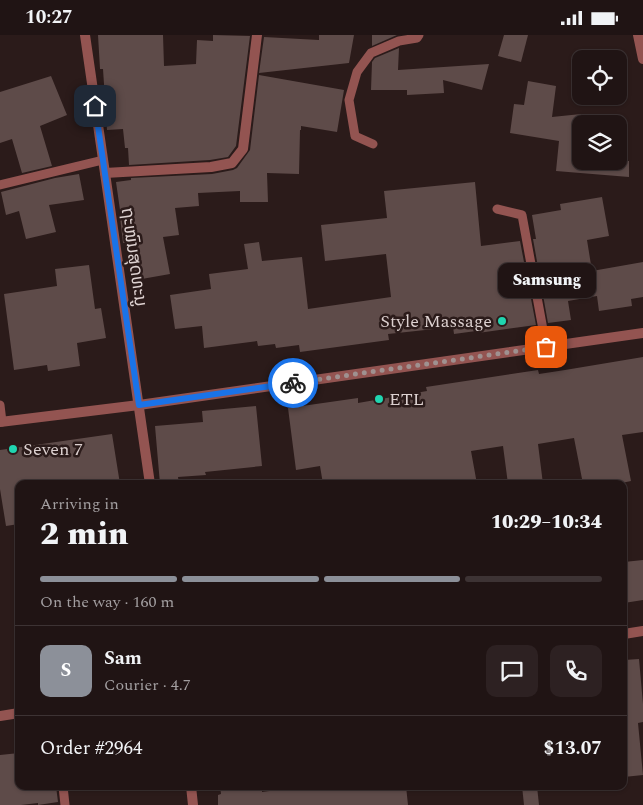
<!DOCTYPE html>
<html lang="en">
<head>
<meta charset="utf-8">
<style>
  :root { --surface:#201414; --page:#2d2122; --text:#f1f3f6; --muted:#a29ea0; --line:#3d3334; --accent:#8c9099 }
  body { margin:0; font-family:Spectral,"Noto Sans Lao",serif; background:var(--page); color:var(--text); height:100vh; display:flex; flex-direction:column; font-size:19px; white-space:nowrap }
  * { box-sizing:border-box; margin:0 }
  p { font-size:16px; color:var(--muted) }
  .icon { flex:none; width:28px; height:28px; fill:none; stroke:currentColor; stroke-width:2; stroke-linecap:round; stroke-linejoin:round }
  .map { position:relative; flex:1; overflow:hidden }
  .drawer { position:absolute; left:15px; top:445px; width:612px; height:310px; display:flex; flex-direction:column; background:var(--surface); border-radius:10px; box-shadow:0 1px 4px #0004,0 0 0 1px var(--line) }
  .drawer>* { flex:none }
  .buttons { position:absolute; left:572px; top:15px; display:grid; gap:10px }
  .buttons a { display:grid; place-items:center; width:55px; height:55px; border-radius:10px; background:var(--surface); box-shadow:0 1px 4px #0004,0 0 0 1px var(--line); font-size:25px }
  .pin { position:absolute; display:grid; place-items:center; width:42px; height:42px; color:#fff; margin:-21px; border-radius:10px; box-shadow:0 2px 8px #0006 }
  .courier { position:absolute; display:grid; place-items:center; width:50px; height:50px; margin:-25px; border:4px solid #1a73e8; border-radius:50%; background:#fff; color:#222; box-shadow:0 1px 6px #0007 }
  .bubble { position:absolute; height:35px; border-radius:10px; background:var(--surface); box-shadow:0 1px 4px #0004,0 0 0 1px var(--line); font-size:16px; font-weight:800; line-height:35px; text-align:center }
  .overview em { font-style:normal; font-weight:800 }
  .overview div { display:flex; flex-direction:column-reverse }
  .overview { display:flex; align-items:center; justify-content:space-between; height:85px; padding:0 25px }
  h1 { font-size:32px; font-weight:800; line-height:38px }
  .bar { display:grid; grid-template-columns:repeat(4,1fr); gap:8px 5px; align-content:center; height:60px; padding:0 25px }
  .bar i { height:6px; border-radius:4px; background:var(--line) }
  .bar .current { background:var(--accent) }
  .bar p { grid-column:span 4 }
  .line { display:flex; align-items:center; gap:12px; padding:0 25px; border-top:1px solid var(--line) }
  .line div { flex:1 }
  .round { display:grid; place-items:center; flex:none; width:52px; height:52px; border-radius:10px; background:var(--page) }
  .status { display:flex; justify-content:space-between; align-items:center; height:35px; padding:0 25px; background:var(--surface); direction:ltr }
  .status svg { height:14px; fill:currentColor }
  .map>svg:first-child { display:block }
  .building { fill:#5e4b49 }
  .lines { fill:none; stroke-linecap:round; stroke-linejoin:round }
  .service { stroke:#935451; stroke-width:9 }
  .minor { stroke:#935451; stroke-width:10 }
  .tertiary { stroke:#935451; stroke-width:10 }
  .done { stroke:#9f9190; stroke-width:5; stroke-dasharray:0 9 }
  .route { stroke:#1a73e8; stroke-width:6 }
  .poi-dot { fill:#20d5b0; stroke:#2b1b1a; stroke-width:2 }
  .labels { text-anchor:middle; dominant-baseline:central; stroke-width:5; stroke-linejoin:round; paint-order:stroke }
  .street-label { font-size:18px; fill:#ddd1d0; stroke:#2b1b1a }
  .poi-label { font-size:18px; fill:#ddd1d0; stroke:#2b1b1a; text-anchor:start }
</style>
</head>
<body>
<div class="status"><b>10:27</b><svg viewBox="0 0 49 12"><path d="M0 12V9h3v3zM5 12V6h3v6zM10 12V3h3v9zM15 12V0h3v12zM26 1h20v11H26zM47 4h2v5h-2z"/></svg></div>
<div class="map">
<svg width="643" height="770" viewBox="0 0 643 770">
  <rect width="100%" height="100%" fill="#2b1b1a"/>
  <g class="building">
    <path d="M98,0H163L164,31L196,29L197,5L213,6V0L250,1L236,111L228,122L210,125L129,130L128,113H125L123,94L107,95L103,34H100Z"/>
    <path d="M319,0H354L349,28L259,38L264,2L319,5Z"/>
    <path d="M372,0H397L372,11Z"/>
    <path d="M504,0H528L521,27L498,21Z"/>
    <path d="M399,13L398,35L489,29L482,55L443,45L444,58L407,60V55H371L372,27L375,23Z"/>
    <path d="M259,40L344,55L337,97L301,91V95H300L299,139L267,138L268,167H240V156L198,158L199,171L175,173L179,200L163,202L170,239L136,245L129,207L123,208L120,182H121L116,147L131,145V143L212,139L233,135L237,133L250,115Z"/>
    <path d="M51,41L67,80L40,91L52,131L22,138L12,104L0,108V57Z"/>
    <path d="M528,46L556,51L552,82L581,79V126H629V142L556,136L559,106L510,98L514,69L524,70Z"/>
    <path d="M79,139L84,165L49,170L56,197L26,204L19,176L6,180L1,157L55,143Z"/>
    <path d="M475,147L481,211L520,206L536,290L478,298L476,296L454,299L453,292L388,299L389,305L300,317L299,310L276,313L275,309L258,311L257,306L204,313L202,291L175,294L170,260L211,254L209,239L248,234L244,209L259,207L262,226L302,222L308,274L391,262L386,219L325,226L321,190L387,183L384,156Z"/>
    <path d="M602,162L609,201L587,205L592,236L643,227V262L631,264L632,271L599,276L597,261L568,266L571,285L548,288L533,204H536L532,180L561,175L560,169Z"/>
    <path d="M89,230L95,274L101,273L106,303L77,308L80,331L48,336L47,330L14,335L4,259L57,251L55,234Z"/>
    <path d="M643,322V397L622,400L631,446L617,449H583L574,403L538,409L543,449H508L503,411L471,416L477,449H323L320,431L296,435L288,373L358,363V368L427,356L426,352L538,335L539,339L565,335Z"/>
    <path d="M256,371L262,431L205,437L206,440L178,442L179,449H160L155,391L203,387L202,376Z"/>
    <path d="M112,399L120,449H19V489L6,491L0,454V415Z"/>
    <path d="M643,525V565L624,568V527Z"/>
    <path d="M639,624L643,669V687L638,688L643,740L624,742V625Z"/>
    <path d="M19,718V751H56L58,767L38,770V768L21,770H0V720Z"/>
    <path d="M220,751H250V756L262,755V757L291,753V751H406L408,770H218V760L221,759Z"/>
    <path d="M522,751H537L539,770H524Z"/>
  </g>
  <g class="lines">
    <g class="service">
      <path d="M373,109L355,101L349,65L357,37L371,18L399,6L417,3L419,0"/>
      <path d="M0,150L103,125"/>
      <path d="M497,174L522,180L546,311"/>
      <path d="M0,370L2,387"/>
      <path d="M63,751L65,770"/>
    </g>
    <g class="minor">
      <path d="M85,0L150,449"/>
      <path d="M638,0L643,24"/>
      <path d="M105,138L211,132L232,128L243,114L257,0"/>
      <path d="M624,599L643,596"/>
      <path d="M0,681L19,678"/>
      <path d="M191,751L193,770"/>
    </g>
    <path class="tertiary" d="M0,387L139,370L643,298"/>
  </g>
  <g class="lines">
    <path class="done" d="M293,348L546,312"/>
    <path class="route" d="M95,71L139,370L293,348"/>
  </g>
  <g class="poi-dot">
    <circle cx="502" cy="286" r="5"/>
    <circle cx="379" cy="364" r="5"/>
    <circle cx="13" cy="414" r="5"/>
  </g>
  <g class="labels">
    <g class="street-label">
      <text transform="translate(134 222) rotate(82)">ຖະໜົນສຸດທະນູ</text>
    </g>
    <g class="poi-label">
      <text x="492" y="286" text-anchor="end">Style Massage</text>
      <text x="389" y="364">ETL</text>
      <text x="23" y="414">Seven 7</text>
    </g>
  </g>
</svg>
<div class="buttons">
<a><svg class="icon" aria-label="locate" viewBox="0 0 24 24"><circle cx="12" cy="12" r="6"/><path d="M12 2v4M12 18v4M2 12h4M18 12h4"/></svg></a>
<a><svg class="icon" aria-label="layers" viewBox="0 0 24 24"><path d="M12 4l9 5-9 5-9-5zM3 14l9 5 9-5"/></svg></a>
</div>
<div class="pin" style="left:546px;top:312px;background:#ea580c"><svg class="icon" aria-label="bag" viewBox="0 0 24 24"><path d="M5 8h14l-1 12H6zM9 8a3 3 0 0 1 6 0"/></svg></div>
<div class="pin" style="left:95px;top:71px;background:#1f2937"><svg class="icon" aria-label="home" viewBox="0 0 24 24"><path d="M3 11l9-7 9 7M6 9v11h12V9"/></svg></div>
<div class="courier" style="left:293px;top:348px"><svg class="icon" aria-label="bike" viewBox="0 0 24 24"><circle cx="6" cy="16" r="4"/><circle cx="18" cy="16" r="4"/><path d="M6 16l4-8h5l3 8M10 8l3 8H6M13 5h3"/></svg></div>
<div class="bubble" style="left:498px;top:228px;width:98px">Samsung</div>
<section class="drawer">
<div class="overview"><div><h1>2 min</h1><p>Arriving in</p></div><em>10:29–10:34</em></div>
<div class="bar"><i class="current"></i><i class="current"></i><i class="current"></i><i></i><p>On the way · 160 m</p></div>
<div class="line" style="height:90px"><b class="round" style="background:var(--accent);color:#fff">S</b><div><b>Sam</b><p>Courier · 4.7</p></div><a class="round"><svg class="icon" aria-label="chat" viewBox="0 0 24 24"><path d="M4 5h16v11H9l-5 4z"/></svg></a><a class="round"><svg class="icon" aria-label="phone" viewBox="0 0 24 24"><path d="M5 4h4l2 5-3 2q2 4 5 5l2-3 5 2v4C11 20 4 13 5 4z"/></svg></a></div>
<div class="line" style="height:65px"><div>Order #2964</div><b>$13.07</b></div>
</section>
</div>
</body>
</html>
